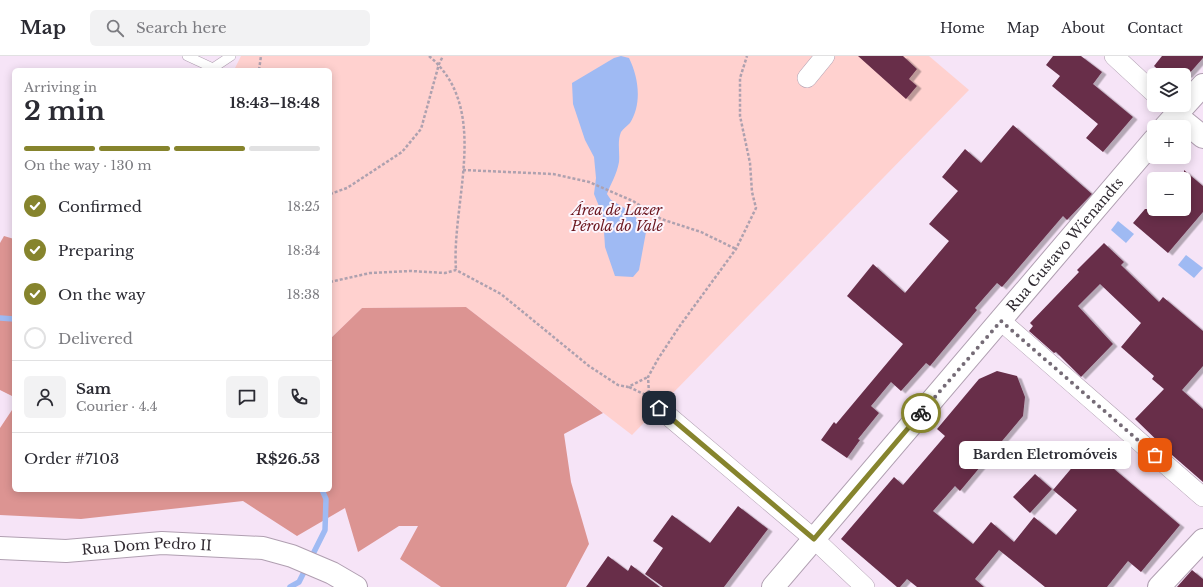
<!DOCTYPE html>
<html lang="en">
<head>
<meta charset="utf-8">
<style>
  :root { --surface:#fff; --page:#f2f2f3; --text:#2b2b33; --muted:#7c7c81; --line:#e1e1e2; --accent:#86842d }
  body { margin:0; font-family:"Libre Baskerville",serif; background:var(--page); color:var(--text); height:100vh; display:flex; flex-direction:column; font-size:15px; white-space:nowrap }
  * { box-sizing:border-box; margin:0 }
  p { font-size:13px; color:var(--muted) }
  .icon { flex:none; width:22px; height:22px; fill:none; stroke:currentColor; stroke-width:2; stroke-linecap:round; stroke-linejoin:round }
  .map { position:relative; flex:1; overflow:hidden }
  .side { position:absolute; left:12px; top:12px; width:320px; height:424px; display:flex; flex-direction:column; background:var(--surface); border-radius:6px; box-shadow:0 2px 10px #0003 }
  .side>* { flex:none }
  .buttons { position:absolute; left:1147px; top:12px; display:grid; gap:8px }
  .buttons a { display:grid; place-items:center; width:44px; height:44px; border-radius:6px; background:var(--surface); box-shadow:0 2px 10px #0003; font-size:20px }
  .pin { position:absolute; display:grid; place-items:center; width:34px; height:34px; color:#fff; margin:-17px; border-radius:8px; box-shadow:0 2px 6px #0006 }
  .courier { position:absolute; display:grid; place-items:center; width:40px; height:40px; margin:-20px; border:3px solid #86842d; border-radius:50%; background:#fff; color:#222; box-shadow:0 1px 5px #0007 }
  .bubble { position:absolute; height:28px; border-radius:6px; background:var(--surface); box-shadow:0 2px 10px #0003; font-size:13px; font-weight:700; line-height:28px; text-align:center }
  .head em { font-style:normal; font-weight:700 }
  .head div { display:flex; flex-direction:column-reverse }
  .head { display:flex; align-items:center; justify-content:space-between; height:68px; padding:0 12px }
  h1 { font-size:26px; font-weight:700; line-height:30px }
  .bar { display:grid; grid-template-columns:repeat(4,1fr); gap:6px 4px; align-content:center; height:48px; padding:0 12px }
  .bar i { height:5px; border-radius:3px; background:var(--line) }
  .bar .current { background:var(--accent) }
  .bar p { grid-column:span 4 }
  .line { display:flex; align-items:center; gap:10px; padding:0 12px; border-top:1px solid var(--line) }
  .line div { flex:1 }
  .round { display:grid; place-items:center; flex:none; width:42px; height:42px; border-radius:6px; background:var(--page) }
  ol { padding:0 12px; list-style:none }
  li { display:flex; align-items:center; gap:12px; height:44px }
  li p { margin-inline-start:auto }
  li .icon { padding:4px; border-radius:50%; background:var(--accent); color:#fff; stroke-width:4 }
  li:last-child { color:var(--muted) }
  li i { width:22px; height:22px; border:2px solid var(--line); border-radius:50% }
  header { display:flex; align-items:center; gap:24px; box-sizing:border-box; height:56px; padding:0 20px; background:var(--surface); border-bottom:1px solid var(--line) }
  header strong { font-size:19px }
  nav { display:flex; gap:22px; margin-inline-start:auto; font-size:14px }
  .search { width:280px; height:36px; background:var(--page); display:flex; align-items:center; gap:10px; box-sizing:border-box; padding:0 14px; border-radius:6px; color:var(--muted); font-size:15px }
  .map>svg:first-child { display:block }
  .green { fill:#ffd1cf }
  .forest { fill:#dc9492 }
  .water { fill:#9fbaf3 }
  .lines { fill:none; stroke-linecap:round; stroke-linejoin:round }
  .stream { stroke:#9fbaf3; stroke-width:5.5 }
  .building { fill:#672f4a; filter:url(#shadow) }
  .lane-casing { stroke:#b09fb1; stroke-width:10 }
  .street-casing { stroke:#b09fb1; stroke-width:20 }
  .secondary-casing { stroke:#b09fb1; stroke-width:24 }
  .path { stroke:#aea1af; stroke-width:2.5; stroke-dasharray:3 2; stroke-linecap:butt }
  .lane { stroke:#fff; stroke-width:9 }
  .street { stroke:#fff; stroke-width:19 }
  .secondary { stroke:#fff; stroke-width:22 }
  .done { stroke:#756b76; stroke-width:4; stroke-dasharray:0 7.2 }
  .route { stroke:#86842d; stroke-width:5 }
  .labels { text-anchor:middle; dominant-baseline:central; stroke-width:4; stroke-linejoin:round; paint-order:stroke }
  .park-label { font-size:14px; font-style:italic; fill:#6b161e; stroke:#fcf5fd }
  .street-label { font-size:14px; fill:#302a31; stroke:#fcf5fd }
</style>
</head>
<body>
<header>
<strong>Map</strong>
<div class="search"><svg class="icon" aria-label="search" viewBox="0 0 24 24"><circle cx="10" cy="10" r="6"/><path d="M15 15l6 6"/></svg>Search here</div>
<nav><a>Home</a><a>Map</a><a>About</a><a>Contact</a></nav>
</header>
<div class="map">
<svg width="1203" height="531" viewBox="0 0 1203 531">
  <defs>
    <filter id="shadow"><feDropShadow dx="4.5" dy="2.5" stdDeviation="0" flood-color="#0004"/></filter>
  </defs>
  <rect width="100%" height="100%" fill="#f6e4f7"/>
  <path class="green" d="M241,0H929L969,34L632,379L466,251L362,252L330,283V14H234Z"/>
  <g class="forest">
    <path d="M4,180L14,183V341L0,334V187Z"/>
    <path d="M466,251L603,357L564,378L571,426L589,488L566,531H441L400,503L418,470H399L358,496L345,452L297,480L243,445L81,463L0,459V372L14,351V434H330V283L362,252Z"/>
  </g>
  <g class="water">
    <path d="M621,0L629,2C639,22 642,48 630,67C627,70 623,73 621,76C617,86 620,96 619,106C617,118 611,127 607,138L611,144L633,157L646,176L639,214L633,221L615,220L605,191L603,160L594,138L596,122L594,101L585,84L573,48L572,27L614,2Z"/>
    <path d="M1118,165L1134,178L1126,187L1111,174Z"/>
    <path d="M1186,199L1203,212L1194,222L1178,209Z"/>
  </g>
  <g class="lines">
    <g class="stream">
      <path d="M0,262L14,263"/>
      <path d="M311,502L325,474L326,443L322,434"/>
      <path d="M290,531L299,526L307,510"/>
    </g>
  </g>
  <g class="building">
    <path d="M858,0H903L917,13L909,23L917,30L906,43Z"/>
    <path d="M1053,0H1081L1102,16L1093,28L1133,61L1103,96L1086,82L1098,68L1052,30L1060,20L1046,9Z"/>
    <path d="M1162,0H1203V2L1188,19H1164L1154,10Z"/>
    <path d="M1013,69L1092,138L1067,164L1063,160L1002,231L997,227L975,252L977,254L930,310L926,307L901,335L891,326L871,350L879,357L858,383L860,384L847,402L821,384L834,366L836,368L903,288L847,240L873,208L905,237L949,185L929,168L958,135L942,121L965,93L981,107Z"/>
    <path d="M1184,114L1203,130V156L1168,197L1133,167L1145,153H1184Z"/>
    <path d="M1104,187L1124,206L1121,209L1159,246L1163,241L1203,275V310L1182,334L1203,353V426L1172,399L1135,363L1164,333L1152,323L1154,320L1121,291L1141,267L1100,228L1078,250L1113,288L1081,321L1056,296L1054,297L1029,275L1033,270L1030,267L1079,216L1077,214Z"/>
    <path d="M997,315L1017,320L1025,341L1023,360L960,435L955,430L933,455L973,488L991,466L1014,486L1034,461L1056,479L1077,454L1053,434L1092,388L1102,399L1100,401L1180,469L1141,516L1128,505L1107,531H1045L999,494L975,523L984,531H917L907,523L900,531H897L841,483L894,421L903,429L945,380L937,373L979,323Z"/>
    <path d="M1035,418L1052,433L1030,457L1013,441Z"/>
    <path d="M738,450L768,473L724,531H663L645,518L663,492L653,485L672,459L710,487Z"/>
    <path d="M608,500L628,515L631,509L660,531H586Z"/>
    <path d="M1192,514L1203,523V531H1177Z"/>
  </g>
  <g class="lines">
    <defs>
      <path id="lane" d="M187,0L213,12L231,0"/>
      <g id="street">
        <path d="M1114,0L1154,37"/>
        <path d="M807,22L825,0"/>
        <path d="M1001,265L1203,441"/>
        <path d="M659,352L814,483L865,531"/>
      </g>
      <g id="secondary">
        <path d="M1176,59L1203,81"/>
        <path d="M1165,71L1203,29"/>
        <path id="s1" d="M0,492L66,495L162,487L263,492L292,500L332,517L356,531"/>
        <path id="s2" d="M773,531L1154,84"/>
        <path d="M1159,531L1203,484"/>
      </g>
    </defs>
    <use href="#lane" class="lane-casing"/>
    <use href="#street" class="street-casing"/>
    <use href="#secondary" class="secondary-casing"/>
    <g class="path">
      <path d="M429,0C492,53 451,145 456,214"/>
      <path d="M259,14L261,0"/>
      <path d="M463,114L553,118L589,126L633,145L661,163L701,176L736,193"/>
      <path d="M330,138L347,132L402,96L421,73L439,8L443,0"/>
      <path d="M330,226L370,217L411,215L445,217L456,214L501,238L589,310L618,329L628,331L648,321"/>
      <path d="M629,331L646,339"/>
      <path d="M649,337L648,321L658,303L679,271L736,193L756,152L752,136L750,107L740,60V22L747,0"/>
    </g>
    <use href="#lane" class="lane"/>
    <use href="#street" class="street"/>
    <use href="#secondary" class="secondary"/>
  </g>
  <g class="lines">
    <path class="done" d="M921,357L1001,265L1155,399"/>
    <path class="route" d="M659,352L814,483L921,357"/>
  </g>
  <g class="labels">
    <g class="park-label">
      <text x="617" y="154">Área de Lazer<tspan x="617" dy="16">Pérola do Vale</tspan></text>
    </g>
    <g class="street-label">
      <text stroke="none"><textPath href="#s2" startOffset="450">Rua Gustavo Wienandts</textPath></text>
      <text stroke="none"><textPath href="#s1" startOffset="147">Rua Dom Pedro II</textPath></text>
    </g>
  </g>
</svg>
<div class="buttons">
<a><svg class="icon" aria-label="layers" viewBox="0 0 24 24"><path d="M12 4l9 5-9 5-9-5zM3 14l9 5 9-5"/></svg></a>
<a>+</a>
<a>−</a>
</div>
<div class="pin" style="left:1155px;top:399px;background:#ea580c"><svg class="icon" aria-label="bag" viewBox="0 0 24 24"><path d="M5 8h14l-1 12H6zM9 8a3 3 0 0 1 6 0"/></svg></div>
<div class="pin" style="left:659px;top:352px;background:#1f2937"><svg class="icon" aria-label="home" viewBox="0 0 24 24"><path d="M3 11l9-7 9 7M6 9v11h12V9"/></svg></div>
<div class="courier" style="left:921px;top:357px"><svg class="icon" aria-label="bike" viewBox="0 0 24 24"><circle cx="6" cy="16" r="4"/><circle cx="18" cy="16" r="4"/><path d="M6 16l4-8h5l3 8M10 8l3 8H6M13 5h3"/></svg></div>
<div class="bubble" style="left:959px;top:385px;width:172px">Barden Eletromóveis</div>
<section class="side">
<div class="head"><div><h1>2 min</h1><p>Arriving in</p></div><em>18:43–18:48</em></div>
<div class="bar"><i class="current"></i><i class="current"></i><i class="current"></i><i></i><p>On the way · 130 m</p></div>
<ol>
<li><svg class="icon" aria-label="check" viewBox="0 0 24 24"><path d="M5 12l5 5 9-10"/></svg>Confirmed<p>18:25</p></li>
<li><svg class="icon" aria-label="check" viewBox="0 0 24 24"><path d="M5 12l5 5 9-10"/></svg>Preparing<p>18:34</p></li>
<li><svg class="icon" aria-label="check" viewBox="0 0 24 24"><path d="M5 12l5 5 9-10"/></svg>On the way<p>18:38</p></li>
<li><i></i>Delivered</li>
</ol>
<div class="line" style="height:72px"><a class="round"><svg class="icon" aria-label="person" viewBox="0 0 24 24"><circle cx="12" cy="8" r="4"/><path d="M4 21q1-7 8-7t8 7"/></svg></a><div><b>Sam</b><p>Courier · 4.4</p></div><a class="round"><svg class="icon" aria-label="chat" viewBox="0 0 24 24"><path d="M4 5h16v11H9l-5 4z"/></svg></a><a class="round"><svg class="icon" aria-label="phone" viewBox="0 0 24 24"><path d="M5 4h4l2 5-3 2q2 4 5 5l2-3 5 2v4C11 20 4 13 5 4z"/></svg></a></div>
<div class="line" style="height:52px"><div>Order #7103</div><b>R$26.53</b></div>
</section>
</div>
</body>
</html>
